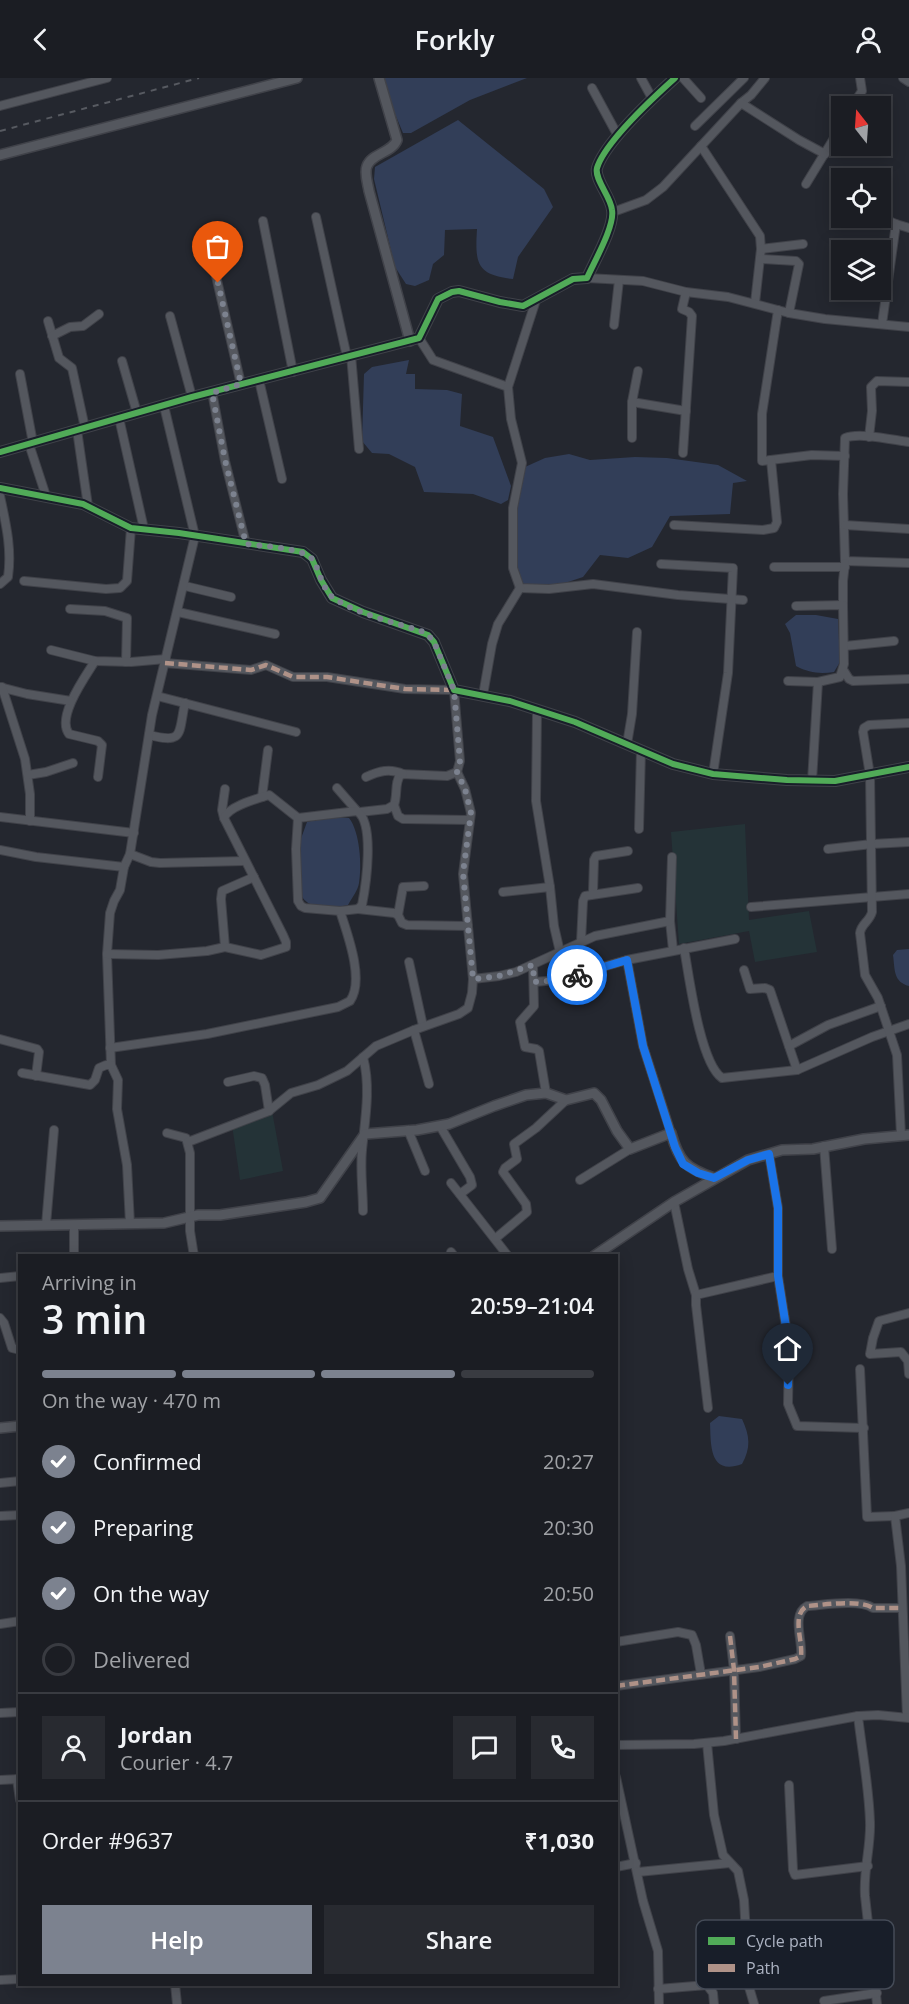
<!DOCTYPE html>
<html lang="en">
<head>
<meta charset="utf-8">
<style>
  :root { --surface:#1b1d23; --page:#282a30; --text:#f1f3f6; --muted:#a0a2a6; --line:#393b41; --accent:#7c828f }
  body { margin:0; font-family:"Open Sans",sans-serif; background:var(--page); color:var(--text); height:100vh; display:flex; flex-direction:column; font-size:22px; white-space:nowrap }
  * { box-sizing:border-box; margin:0 }
  p { font-size:20px; color:var(--muted) }
  .icon { flex:none; width:33px; height:33px; fill:none; stroke:currentColor; stroke-width:2; stroke-linecap:round; stroke-linejoin:round }
  .map { position:relative; flex:1; overflow:hidden }
  .sheet { position:absolute; left:18px; top:1176px; width:600px; height:732px; display:flex; flex-direction:column; background:var(--surface); border-radius:0px; box-shadow:0 3px 15px #0003,0 0 0 2px var(--line) }
  .sheet>* { flex:none }
  .needle { width:39px; rotate:343deg }
  .buttons { position:absolute; left:831px; top:18px; display:grid; gap:12px }
  .buttons a { display:grid; place-items:center; width:60px; height:60px; border-radius:0px; background:var(--surface); box-shadow:0 3px 15px #0003,0 0 0 2px var(--line); font-size:30px }
  .pin { position:absolute; display:grid; place-items:center; width:51px; height:51px; color:#fff; margin:-62px -26px; border-radius:50% 50% 50% 0; rotate:-45deg; box-shadow:0 0 6px #0007 }
  .pin .icon { rotate:45deg }
  .courier { position:absolute; display:grid; place-items:center; width:60px; height:60px; margin:-30px; border:4px solid #1a73e8; border-radius:50%; background:#fff; color:#222; box-shadow:0 2px 8px #0007 }
  .headline em { font-style:normal; font-weight:600 }
  .headline div { display:flex; flex-direction:column-reverse }
  .headline { display:flex; align-items:center; justify-content:space-between; height:102px; padding:0 24px }
  h1 { font-size:39px; font-weight:600; line-height:45px }
  .bar { display:grid; grid-template-columns:repeat(4,1fr); gap:9px 6px; align-content:center; height:72px; padding:0 24px }
  .bar i { height:8px; border-radius:4px; background:var(--line) }
  .bar .current { background:var(--accent) }
  .bar p { grid-column:span 4 }
  .line { display:flex; align-items:center; gap:15px; padding:0 24px; border-top:2px solid var(--line) }
  .line div { flex:1 }
  .round { display:grid; place-items:center; flex:none; width:63px; height:63px; border-radius:0px; background:var(--page) }
  ol { padding:0 24px; list-style:none }
  li { display:flex; align-items:center; gap:18px; height:66px }
  li p { margin-inline-start:auto }
  li .icon { padding:6px; border-radius:50%; background:var(--accent); color:#fff; stroke-width:4 }
  li:last-child { color:var(--muted) }
  li i { width:33px; height:33px; border:3px solid var(--line); border-radius:50% }
  .primary-button { display:flex; gap:12px; margin-top:auto; padding:12px 24px }
  .primary-button a { flex:1; height:69px; border-radius:0px; background:var(--accent); color:#fff; font-size:24px; font-weight:600; line-height:69px; text-align:center }
  .primary-button a+a { background:var(--page); color:var(--text) }
  header { display:flex; justify-content:space-between; align-items:center; height:78px; padding:0 24px; background:var(--surface); font-size:27px; font-weight:600 }
  .map>svg:first-child { display:block }
  .green { fill:#243337 }
  .water { fill:#323e58 }
  .lines { fill:none; stroke-linecap:round; stroke-linejoin:round }
  .minor-casing { stroke:#404249; stroke-width:10 }
  .tertiary-casing { stroke:#404249; stroke-width:12 }
  .minor { stroke:#54575e; stroke-width:8 }
  .tertiary { stroke:#54575e; stroke-width:9 }
  .rail { stroke:#575a61; stroke-width:2; stroke-dasharray:6 6; stroke-linecap:butt }
  .quiet { stroke:#af9288; stroke-width:4.5; stroke-dasharray:9 4.5; stroke-linecap:butt }
  .cycleway-casing { stroke:#181e29; stroke-width:10 }
  .cycleway { stroke:#51ab58; stroke-width:6 }
  .done { stroke:#7c828f; stroke-width:6; stroke-dasharray:0 10.8 }
  .route { stroke:#1a73e8; stroke-width:8 }
  .key { fill:#181e29; stroke:#444b57; stroke-width:1.5 }
  .key-label { font-size:16px; fill:#acb3c2 }
</style>
</head>
<body>
<header><svg class="icon" aria-label="back" viewBox="0 0 24 24"><path d="M15 5l-7 7 7 7"/></svg>Forkly<svg class="icon" aria-label="person" viewBox="0 0 24 24"><circle cx="12" cy="8" r="4"/><path d="M4 21q1-7 8-7t8 7"/></svg></header>
<div class="map">
<svg width="909" height="1926" viewBox="0 0 909 1926">
  <rect width="100%" height="100%" fill="#24272f"/>
  <g class="green">
    <path d="M745,746L749,842L809,833L817,874L755,884L749,853L679,866L671,754Z"/>
    <path d="M272,1033L283,1093L240,1102L232,1047Z"/>
  </g>
  <g class="water">
    <path d="M380,0H527L470,22L411,55H403Z"/>
    <path d="M458,42L544,111L553,129L518,179L513,201C476,197 475,185 477,151L445,152L444,177L433,186L429,202L415,208L406,206L395,189L374,101L375,89Z"/>
    <path d="M409,282L406,296H415V311L447,312L462,316L460,348L493,359L511,408L508,422L501,426L473,416L424,414L415,389L389,376L372,375L362,363L364,296L372,289Z"/>
    <path d="M569,376L590,382L635,379L667,380L718,387L747,403L733,405L730,436L670,438L652,469L628,480L600,477L583,499L562,506L534,510L519,506C515,466 511,426 525,389L545,380Z"/>
    <path d="M796,537H816L838,541L840,584L834,594C820,596 809,595 796,588L790,555L785,546Z"/>
    <path d="M326,739L349,740C360,754 362,788 359,805C358,812 352,820 348,827C330,831 309,834 299,814V766L307,744Z"/>
    <path d="M909,871V908C893,904 895,891 893,877L897,872Z"/>
    <path d="M719,1338L742,1341C750,1358 751,1370 742,1386C709,1398 711,1367 710,1345Z"/>
  </g>
  <g class="lines">
    <defs>
      <g id="minor">
        <path d="M641,0L652,20"/>
        <path d="M683,0L701,20"/>
        <path d="M903,0L909,4"/>
        <path d="M592,10L618,58"/>
        <path d="M741,25L751,17L765,0"/>
        <path d="M0,28L107,0"/>
        <path d="M852,28L862,13L860,0"/>
        <path d="M695,48L744,0"/>
        <path d="M701,68L760,158L761,171L755,225"/>
        <path d="M806,106L842,47"/>
        <path d="M613,134L646,122L663,109L741,25L799,62L825,76"/>
        <path d="M316,139L347,279"/>
        <path d="M880,139L896,146L909,150"/>
        <path d="M263,143L293,294"/>
        <path d="M761,171L803,166"/>
        <path d="M761,181L796,183L799,186L789,235"/>
        <path d="M213,185L241,306"/>
        <path d="M587,200L643,203L686,214L728,219L789,235L825,241L909,249"/>
        <path d="M778,232L762,336V383L812,377L845,378"/>
        <path d="M170,238L192,319"/>
        <path d="M48,243L59,280L72,290L85,350"/>
        <path d="M882,246L896,146"/>
        <path d="M614,247L619,202"/>
        <path d="M52,258L70,249L83,248L99,236"/>
        <path d="M419,260L433,282L508,309L511,341L522,385L513,430V490L520,510L549,511L593,506L678,517L743,522"/>
        <path d="M351,277L359,371"/>
        <path d="M122,283L137,335"/>
        <path d="M20,296L33,365"/>
        <path d="M259,302L282,401"/>
        <path d="M508,309L536,222"/>
        <path d="M212,314L225,383L246,466"/>
        <path d="M632,324L686,333"/>
        <path d="M119,340L144,451"/>
        <path d="M77,352L88,428"/>
        <path d="M869,359L872,333L871,309L877,303L909,304"/>
        <path d="M632,360V324L638,293"/>
        <path d="M909,364C893,362 859,354 845,360L843,416L845,483L909,485"/>
        <path d="M29,366L46,418"/>
        <path d="M683,375L692,238L689,234L682,231L686,214"/>
        <path d="M0,418C6,446 12,471 8,499L0,506"/>
        <path d="M674,447L763,452L774,450L777,444L771,382"/>
        <path d="M845,447L909,451"/>
        <path d="M661,486L733,490L728,595L713,696"/>
        <path d="M774,489H845"/>
        <path d="M24,503L106,511L120,510L127,503L131,450"/>
        <path d="M185,508L231,519"/>
        <path d="M843,527V503L845,485"/>
        <path d="M70,531L105,533L127,540L126,584"/>
        <path d="M178,534L275,556"/>
        <path d="M845,568L894,563"/>
        <path d="M51,572L95,583L131,584L166,581"/>
        <path d="M95,583C85,599 56,639 69,656L98,663L102,667L98,699"/>
        <path d="M165,585L251,592L266,587L293,599H327L405,611L454,612L460,683L457,694L447,698L401,696C394,704 398,717 394,727L387,731L360,734"/>
        <path d="M844,593L849,601L853,603L909,601"/>
        <path d="M788,603L818,604L840,599L844,586L843,527L796,528"/>
        <path d="M0,609L27,616L71,623"/>
        <path d="M2,609L25,681L30,716V743"/>
        <path d="M483,617L492,566L498,546L520,510"/>
        <path d="M157,618L296,654"/>
        <path d="M537,632L536,723L550,809L554,848L560,874"/>
        <path d="M149,657C185,666 178,656 185,625"/>
        <path d="M627,666L632,636L637,554"/>
        <path d="M28,697L46,694L73,685"/>
        <path d="M366,699C379,693 390,690 403,696"/>
        <path d="M812,703L818,604"/>
        <path d="M337,710L357,733"/>
        <path d="M262,719L268,672"/>
        <path d="M394,727L398,738L403,741L470,742"/>
        <path d="M0,739L134,755"/>
        <path d="M224,740L222,732L225,711"/>
        <path d="M639,751L641,672"/>
        <path d="M828,771L872,766L909,764"/>
        <path d="M0,772L36,779L124,789L130,776L152,637L195,458L164,328"/>
        <path d="M130,776L151,784L160,785L245,783"/>
        <path d="M124,789L120,812L114,823L110,835L107,876L111,987L118,1002L117,1031L127,1087L130,1146"/>
        <path d="M503,814L550,809"/>
        <path d="M593,815L594,782L596,778L628,773"/>
        <path d="M751,829L909,816"/>
        <path d="M358,831L394,835L398,837L402,845L407,847L468,848"/>
        <path d="M398,837L403,809L424,808"/>
        <path d="M670,843L673,872"/>
        <path d="M581,864L583,823L585,818L638,810"/>
        <path d="M225,869L221,821L222,813L254,799"/>
        <path d="M684,870C689,898 700,985 722,1000L797,992L872,959L909,946"/>
        <path d="M107,876L158,877L207,873L225,869L261,877L286,869V864L283,857L224,740C229,728 256,721 269,717L298,740"/>
        <path d="M627,882L643,968L671,1055"/>
        <path d="M409,884L423,948"/>
        <path d="M533,887L534,928L520,944L525,969L536,971L539,973L546,1015"/>
        <path d="M744,892L750,911L765,910L770,912L797,992"/>
        <path d="M473,901L499,898L516,894L595,858L670,843L672,779"/>
        <path d="M534,904L557,902L627,882L735,861"/>
        <path d="M414,952L429,1006"/>
        <path d="M0,961L37,971L39,974L36,998"/>
        <path d="M789,968L828,947L881,928"/>
        <path d="M110,970L207,956L338,929L350,923C365,902 347,855 340,833L305,830L301,828L298,823L296,771L298,740L357,733C375,745 366,807 362,827L358,831L340,833"/>
        <path d="M363,979C371,1009 365,1042 362,1072C360,1092 363,1113 363,1133"/>
        <path d="M22,995L90,1007L95,1002L99,990L106,987H111"/>
        <path d="M228,1004L254,998L262,1000L265,1007L269,1033"/>
        <path d="M440,1048L470,1099L472,1107L460,1116"/>
        <path d="M408,1052L425,1093"/>
        <path d="M167,1055L186,1060L190,1075V1153L194,1178"/>
        <path d="M901,1057L897,977L878,920L865,897L860,855C861,846 870,843 872,834L870,697L863,654L864,650L869,647L909,645"/>
        <path d="M188,1064L269,1033L291,1015L318,1007L347,993L376,968L414,952L459,936L468,930L472,915L473,901L463,796L471,735L465,711L457,694"/>
        <path d="M824,1068L832,1171"/>
        <path d="M769,1076L778,1130V1198L789,1268L788,1326L797,1348L864,1350"/>
        <path d="M580,1102L630,1071"/>
        <path d="M451,1105L508,1178"/>
        <path d="M674,1124L688,1191L696,1217V1227L708,1330"/>
        <path d="M46,1147L54,1052"/>
        <path d="M74,1147V1178"/>
        <path d="M496,1160L527,1134L526,1126L503,1094L505,1090L517,1081L514,1066L536,1050L566,1022"/>
        <path d="M451,1174L454,1178"/>
        <path d="M0,1200L20,1198"/>
        <path d="M696,1217L778,1198"/>
        <path d="M909,1235L879,1243L873,1260L870,1276L901,1274L908,1283L909,1296"/>
        <path d="M0,1240L4,1245L12,1270L20,1272"/>
        <path d="M860,1291L867,1439L895,1438"/>
        <path d="M0,1405L20,1403"/>
        <path d="M0,1438L20,1437"/>
        <path d="M0,1546L20,1543"/>
        <path d="M730,1558L734,1592L736,1661"/>
        <path d="M616,1564L678,1554L692,1557L696,1567L701,1596"/>
        <path d="M616,1608L759,1589L795,1581L801,1578C803,1562 791,1537 807,1528C824,1527 859,1521 873,1530H902"/>
        <path d="M0,1635L20,1634"/>
        <path d="M858,1638C862,1673 869,1709 870,1744C871,1769 863,1793 865,1818L877,1926"/>
        <path d="M907,1639L901,1488L895,1438L909,1435"/>
        <path d="M707,1665L714,1737L723,1777L738,1793L744,1822L749,1909L754,1926"/>
        <path d="M616,1667L694,1666L724,1663L858,1638L878,1637L909,1640"/>
        <path d="M616,1699L643,1823L658,1873L659,1926"/>
        <path d="M17,1701L20,1722"/>
        <path d="M0,1702L20,1701"/>
        <path d="M789,1707L793,1792L795,1797L868,1788"/>
        <path d="M616,1789L636,1785"/>
        <path d="M638,1794L730,1785"/>
        <path d="M0,1902L20,1901"/>
        <path d="M749,1905L875,1894"/>
        <path d="M175,1906L177,1926"/>
        <path d="M658,1911L707,1907L713,1915L714,1926"/>
        <path d="M824,1923L877,1915"/>
      </g>
      <g id="tertiary">
        <path d="M379,0L397,62C392,75 372,75 367,88C364,95 368,106 369,113L410,263"/>
        <path d="M0,77L297,0"/>
        <path d="M0,374L192,319L419,260L438,221L452,214L459,213L500,224L523,228L573,201L587,200C594,184 615,148 612,132C611,119 594,101 597,90C605,64 655,18 675,0"/>
        <path d="M0,410L83,426L131,450L179,455L303,474L312,481L321,502L332,520L363,534L428,557L434,564L454,612L510,623L575,644L673,686L713,696L787,702L835,703L909,689"/>
        <path d="M0,1148L164,1145L198,1137H220L306,1124L320,1120L365,1056L417,1052L449,1046L494,1028L526,1017L546,1015L566,1022L594,1015L601,1022L617,1053L630,1071L671,1055C679,1084 686,1090 714,1100"/>
        <path d="M594,1178L674,1124L748,1082L782,1072L813,1071L864,1061L909,1057"/>
        <path d="M0,1350L20,1348"/>
      </g>
    </defs>
    <use href="#minor" class="minor-casing"/>
    <use href="#tertiary" class="tertiary-casing"/>
    <use href="#minor" class="minor"/>
    <use href="#tertiary" class="tertiary"/>
    <path class="rail" d="M0,53L199,0"/>
    <g class="quiet">
      <path d="M165,585L251,592L266,587L293,599H327L405,611L454,612"/>
      <path d="M730,1558L734,1592L736,1661"/>
      <path d="M616,1608L759,1589L795,1581L801,1578C803,1562 791,1537 807,1528C824,1527 859,1521 873,1530H902"/>
      <path d="M749,1905L875,1894"/>
    </g>
    <defs>
      <g id="cycleway">
        <path d="M0,374L192,319L419,260L438,221L452,214L459,213L500,224L523,228L573,201L587,200C594,184 615,148 612,132C611,119 594,101 597,90C605,64 655,18 675,0"/>
        <path d="M0,410L83,426L131,450L179,455L303,474L312,481L321,502L332,520L363,534L428,557L434,564L454,612L510,623L575,644L673,686L713,696L787,702L835,703L909,689"/>
      </g>
    </defs>
    <use href="#cycleway" class="cycleway-casing"/>
    <use href="#cycleway" class="cycleway"/>
  </g>
  <g class="lines">
    <path class="done" d="M218,205L241,306L212,315L225,382L246,466C261,468 303,470 312,481C321,493 321,512 335,521C360,537 393,544 421,553L428,557L434,564L454,612L460,683L457,694L465,711L471,735L463,795L473,901L499,898L533,887L534,904L557,902L577,897"/>
    <path class="route" d="M577,897L627,882L643,968L675,1069L683,1086L698,1095L714,1100L748,1082L769,1076L778,1130V1198L789,1268L788,1307"/>
  </g>
  <rect x="696" y="1842" width="198" height="69" rx="9" class="key"/>
  <rect x="708" y="1859" width="27" height="8" fill="#51ab58"/>
  <rect x="708" y="1886" width="27" height="8" fill="#af9288"/>
  <g class="key-label">
    <text x="746" y="1869">Cycle path</text>
    <text x="746" y="1896">Path</text>
  </g>
</svg>
<div class="buttons">
<a><svg class="needle" viewBox="-14 -14 28 28"><path d="M0-13l5 13h-10z" fill="#e53935"/><path d="M0 13l5-13h-10z" fill="#a0a2a6"/></svg></a>
<a><svg class="icon" aria-label="locate" viewBox="0 0 24 24"><circle cx="12" cy="12" r="6"/><path d="M12 2v4M12 18v4M2 12h4M18 12h4"/></svg></a>
<a><svg class="icon" aria-label="layers" viewBox="0 0 24 24"><path d="M12 4l9 5-9 5-9-5zM3 14l9 5 9-5"/></svg></a>
</div>
<div class="pin" style="left:218px;top:205px;background:#ea580c"><svg class="icon" aria-label="bag" viewBox="0 0 24 24"><path d="M5 8h14l-1 12H6zM9 8a3 3 0 0 1 6 0"/></svg></div>
<div class="pin" style="left:788px;top:1307px;background:#1f2937"><svg class="icon" aria-label="home" viewBox="0 0 24 24"><path d="M3 11l9-7 9 7M6 9v11h12V9"/></svg></div>
<div class="courier" style="left:577px;top:897px"><svg class="icon" aria-label="bike" viewBox="0 0 24 24"><circle cx="6" cy="16" r="4"/><circle cx="18" cy="16" r="4"/><path d="M6 16l4-8h5l3 8M10 8l3 8H6M13 5h3"/></svg></div>
<section class="sheet">
<div class="headline"><div><h1>3 min</h1><p>Arriving in</p></div><em>20:59–21:04</em></div>
<div class="bar"><i class="current"></i><i class="current"></i><i class="current"></i><i></i><p>On the way · 470 m</p></div>
<ol>
<li><svg class="icon" aria-label="check" viewBox="0 0 24 24"><path d="M5 12l5 5 9-10"/></svg>Confirmed<p>20:27</p></li>
<li><svg class="icon" aria-label="check" viewBox="0 0 24 24"><path d="M5 12l5 5 9-10"/></svg>Preparing<p>20:30</p></li>
<li><svg class="icon" aria-label="check" viewBox="0 0 24 24"><path d="M5 12l5 5 9-10"/></svg>On the way<p>20:50</p></li>
<li><i></i>Delivered</li>
</ol>
<div class="line" style="height:108px"><a class="round"><svg class="icon" aria-label="person" viewBox="0 0 24 24"><circle cx="12" cy="8" r="4"/><path d="M4 21q1-7 8-7t8 7"/></svg></a><div><b>Jordan</b><p>Courier · 4.7</p></div><a class="round"><svg class="icon" aria-label="chat" viewBox="0 0 24 24"><path d="M4 5h16v11H9l-5 4z"/></svg></a><a class="round"><svg class="icon" aria-label="phone" viewBox="0 0 24 24"><path d="M5 4h4l2 5-3 2q2 4 5 5l2-3 5 2v4C11 20 4 13 5 4z"/></svg></a></div>
<div class="line" style="height:78px"><div>Order #9637</div><b>₹1,030</b></div>
<div class="primary-button"><a>Help</a><a>Share</a></div>
</section>
</div>
</body>
</html>
